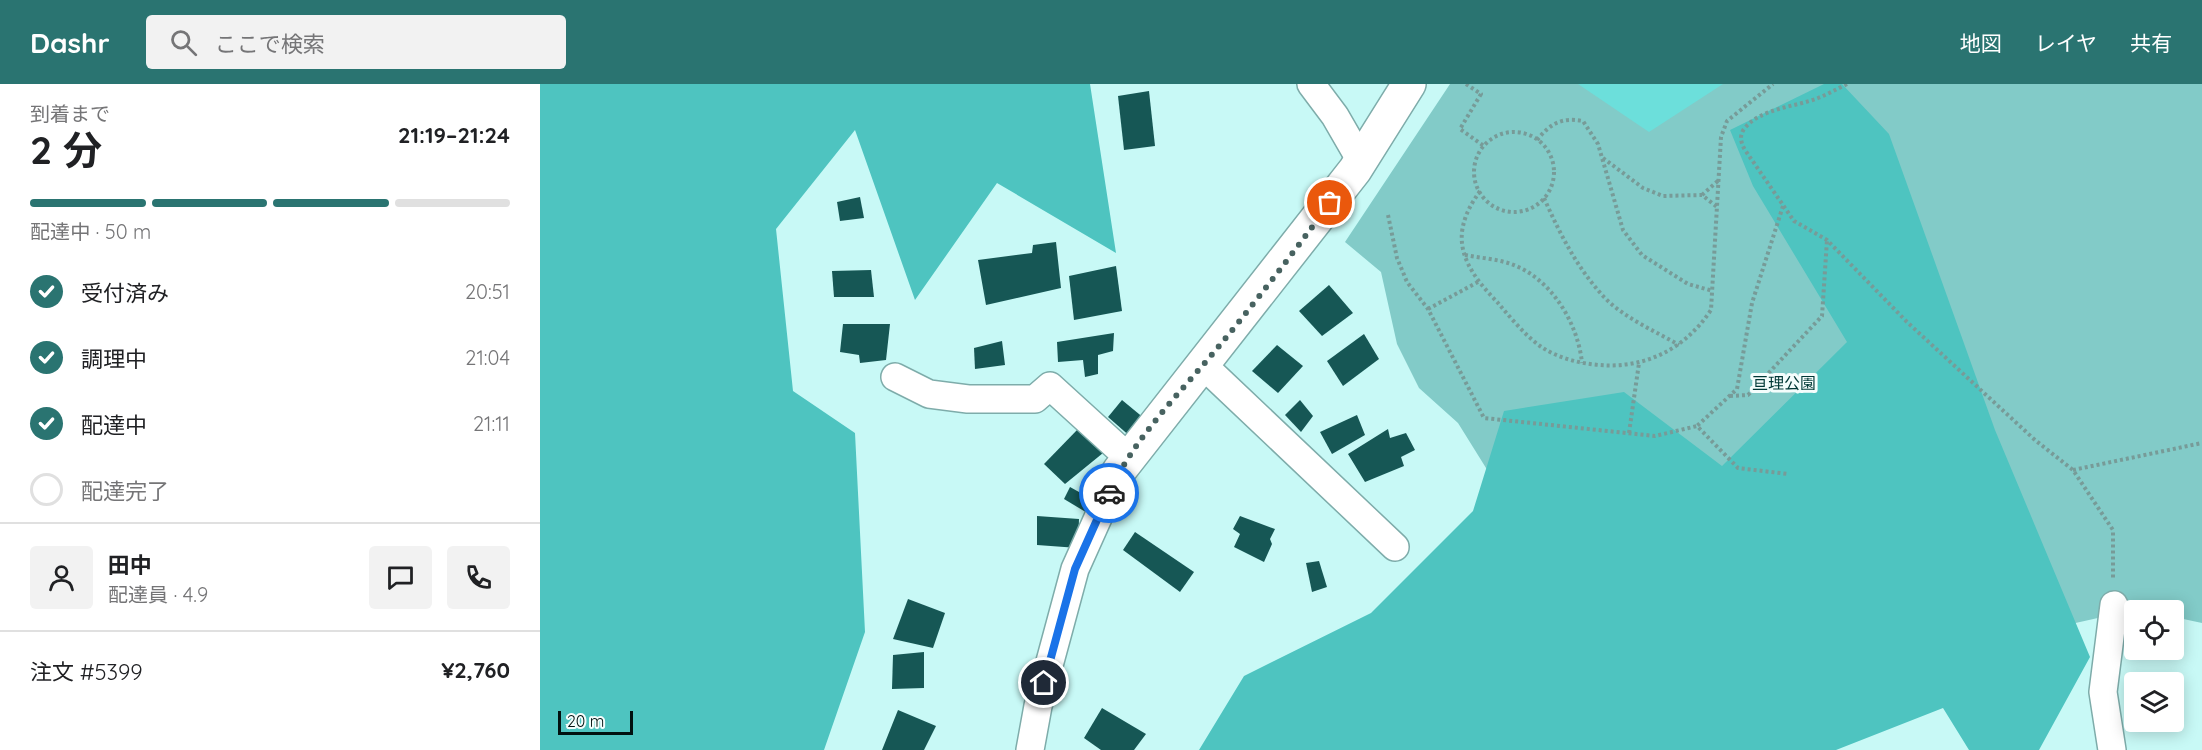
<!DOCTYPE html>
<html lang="ja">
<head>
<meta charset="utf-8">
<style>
  :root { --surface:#fff; --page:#f2f2f2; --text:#202124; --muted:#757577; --line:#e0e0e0; --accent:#2a7471 }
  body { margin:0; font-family:Quicksand,"Noto Sans JP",sans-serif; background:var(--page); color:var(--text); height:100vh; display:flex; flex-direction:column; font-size:22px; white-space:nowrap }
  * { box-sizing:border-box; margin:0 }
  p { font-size:20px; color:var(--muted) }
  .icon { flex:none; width:33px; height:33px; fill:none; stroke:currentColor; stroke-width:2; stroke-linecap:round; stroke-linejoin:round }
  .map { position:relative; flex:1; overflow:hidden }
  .details { display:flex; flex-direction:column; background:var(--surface); width:540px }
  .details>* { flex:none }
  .tools { position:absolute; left:1584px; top:516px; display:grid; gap:12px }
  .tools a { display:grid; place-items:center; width:60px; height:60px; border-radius:6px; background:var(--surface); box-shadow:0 3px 15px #0003; font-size:30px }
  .scale { position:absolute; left:18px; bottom:15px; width:75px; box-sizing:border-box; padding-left:6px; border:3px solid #011110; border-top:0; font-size:16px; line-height:21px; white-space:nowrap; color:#011110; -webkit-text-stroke:4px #f4fdfc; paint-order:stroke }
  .pin { position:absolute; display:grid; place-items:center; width:51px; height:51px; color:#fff; margin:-26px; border:3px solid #fff; border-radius:50%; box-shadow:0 2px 6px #0007 }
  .courier { position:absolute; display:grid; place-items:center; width:60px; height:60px; margin:-30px; border:4px solid #1a73e8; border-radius:50%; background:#fff; color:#222; box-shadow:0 2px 8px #0007 }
  .head em { font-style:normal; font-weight:700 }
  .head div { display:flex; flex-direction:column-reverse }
  .head { display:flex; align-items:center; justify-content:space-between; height:102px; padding:0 30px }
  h1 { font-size:39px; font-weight:700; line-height:45px }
  .bar { display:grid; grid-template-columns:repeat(4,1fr); gap:9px 6px; align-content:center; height:72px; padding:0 30px }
  .bar i { height:8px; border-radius:4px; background:var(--line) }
  .bar .on { background:var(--accent) }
  .bar p { grid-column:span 4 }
  .line { display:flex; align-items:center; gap:15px; padding:0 30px; border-top:2px solid var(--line) }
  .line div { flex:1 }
  .round { display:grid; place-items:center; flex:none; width:63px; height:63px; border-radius:6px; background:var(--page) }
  ol { padding:0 30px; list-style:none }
  li { display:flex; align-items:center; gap:18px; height:66px }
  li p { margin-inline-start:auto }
  li .icon { padding:6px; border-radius:50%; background:var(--accent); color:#fff; stroke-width:4 }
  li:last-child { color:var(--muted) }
  li i { width:33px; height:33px; border:3px solid var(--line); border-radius:50% }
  header { display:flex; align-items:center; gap:36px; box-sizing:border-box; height:84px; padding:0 30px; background:var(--accent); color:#fff }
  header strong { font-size:28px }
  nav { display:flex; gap:33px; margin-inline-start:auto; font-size:21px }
  .search { width:420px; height:54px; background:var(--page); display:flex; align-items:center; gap:15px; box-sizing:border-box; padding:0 21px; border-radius:6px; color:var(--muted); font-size:22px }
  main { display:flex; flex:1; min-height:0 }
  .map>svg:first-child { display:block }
  .green { fill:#82cbc8 }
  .forest { fill:#4ec4c0 }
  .water { fill:#6cdfdb }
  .building { fill:#165755 }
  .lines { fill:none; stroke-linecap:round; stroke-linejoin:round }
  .minor-casing { stroke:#7eacaa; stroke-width:30 }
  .tertiary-casing { stroke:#7eacaa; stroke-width:36 }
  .path { stroke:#779b98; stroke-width:4; stroke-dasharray:3 3; stroke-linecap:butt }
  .minor { stroke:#fff; stroke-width:27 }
  .tertiary { stroke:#fff; stroke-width:33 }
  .done { stroke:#476260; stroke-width:6; stroke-dasharray:0 10.8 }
  .route { stroke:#1a73e8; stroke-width:8 }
  .labels { text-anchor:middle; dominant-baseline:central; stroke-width:6; stroke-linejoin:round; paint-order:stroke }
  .park-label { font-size:16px; fill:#003836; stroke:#f4fdfc }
</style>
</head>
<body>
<header>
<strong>Dashr</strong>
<div class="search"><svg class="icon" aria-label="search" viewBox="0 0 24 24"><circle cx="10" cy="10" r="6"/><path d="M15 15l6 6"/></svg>ここで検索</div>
<nav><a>地図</a><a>レイヤ</a><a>共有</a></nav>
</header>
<main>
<section class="details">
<div class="head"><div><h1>2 分</h1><p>到着まで</p></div><em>21:19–21:24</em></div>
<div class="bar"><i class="on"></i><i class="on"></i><i class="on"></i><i></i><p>配達中 · 50 m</p></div>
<ol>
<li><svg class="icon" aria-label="check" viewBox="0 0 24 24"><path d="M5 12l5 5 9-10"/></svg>受付済み<p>20:51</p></li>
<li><svg class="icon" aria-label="check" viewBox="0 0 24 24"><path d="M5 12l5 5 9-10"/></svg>調理中<p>21:04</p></li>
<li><svg class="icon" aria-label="check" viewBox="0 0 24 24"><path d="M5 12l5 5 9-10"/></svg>配達中<p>21:11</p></li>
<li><i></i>配達完了</li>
</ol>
<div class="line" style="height:108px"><a class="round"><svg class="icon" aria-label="person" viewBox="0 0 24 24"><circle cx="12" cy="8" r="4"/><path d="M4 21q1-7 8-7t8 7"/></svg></a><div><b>田中</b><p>配達員 · 4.9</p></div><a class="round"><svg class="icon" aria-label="chat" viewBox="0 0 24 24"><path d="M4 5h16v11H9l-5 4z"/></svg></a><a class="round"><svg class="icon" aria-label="phone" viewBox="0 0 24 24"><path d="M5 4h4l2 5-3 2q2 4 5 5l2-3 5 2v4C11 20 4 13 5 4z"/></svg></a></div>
<div class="line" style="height:78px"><div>注文 #5399</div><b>¥2,760</b></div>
</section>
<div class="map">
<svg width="1662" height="666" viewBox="0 0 1662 666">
  <rect width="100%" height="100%" fill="#c8f9f6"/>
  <path class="green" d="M910,0H1662V539L1634,533V526L1598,525L1103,636L918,339L879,304L857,260L841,188L805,158Z"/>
  <g class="forest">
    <path d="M0,0H550L576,169L457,99L375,216L315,46L236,145L253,307L315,349L325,548L284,666H0Z"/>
    <path d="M1284,0H1302L1349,50L1455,346L1550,573L1499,666H1429L1403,624L1296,666H659L704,592L831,529L933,427L964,327L1084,308L1182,382L1307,258L1213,102L1190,46Z"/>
  </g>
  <path class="water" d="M1038,0H1183L1109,48Z"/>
  <g class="building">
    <path d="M609,7L615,62L584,66L578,12Z"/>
    <path d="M320,113L324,134L300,137L297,118Z"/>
    <path d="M516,158L521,204L446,221L438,176L492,169L493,161Z"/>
    <path d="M576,182L582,227L534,236L529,192Z"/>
    <path d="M331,186L334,213H294L292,187Z"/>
    <path d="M789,201L813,229L782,252L759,227Z"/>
    <path d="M303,240H350L346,276L320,279L319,271L300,268Z"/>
    <path d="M574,249L573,267L558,271V290L545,293L543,276L518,278L517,258Z"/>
    <path d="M824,250L839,275L803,302L787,277Z"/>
    <path d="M462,257L465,281L435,285L434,264Z"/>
    <path d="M737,261L763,282L738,309L712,287Z"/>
    <path d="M582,316L605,335L592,354L568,333Z"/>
    <path d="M760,316L773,332L761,348L745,331Z"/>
    <path d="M817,331L825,351L792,370L780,348Z"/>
    <path d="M538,345L563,369L525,400L504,380Z"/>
    <path d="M848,345L850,354L866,349L875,366L861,373L864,382L825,398L808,370Z"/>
    <path d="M530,403L557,418L549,430L524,415Z"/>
    <path d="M497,432L539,435L538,464L497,461Z"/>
    <path d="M700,432L735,445L730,455L732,460L724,478L694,463L700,450L693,445Z"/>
    <path d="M595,448L654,488L640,508L583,466Z"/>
    <path d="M779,477L787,503L772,508L766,479Z"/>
    <path d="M368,515L405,529L393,564L353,555Z"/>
    <path d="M384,568V604L352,605L353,571Z"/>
    <path d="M562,624L606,650L594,666H561L544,654Z"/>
    <path d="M358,626L396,642L384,666H342Z"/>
  </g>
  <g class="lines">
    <defs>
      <g id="minor">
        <path d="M771,0L795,32L821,77"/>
        <path d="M663,281L855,463"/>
        <path d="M355,293L389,310L428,315H495L510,302L589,374"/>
        <path d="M490,666L498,622L535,485L579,387"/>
        <path d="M1572,666L1563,608L1574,521"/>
      </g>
      <path id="tertiary" d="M579,387L815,86L869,0"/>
    </defs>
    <use href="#minor" class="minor-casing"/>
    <use href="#tertiary" class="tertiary-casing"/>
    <g class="path">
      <path d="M926,0L941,10L920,45L944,62"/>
      <path d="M1307,0C1297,5 1288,10 1278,14C1256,23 1220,24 1204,45C1199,52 1201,59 1205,66L1254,137L1287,156L1367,238L1495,356L1533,386L1573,446V496"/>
      <circle cx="974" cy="88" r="40"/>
      <path d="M997,56C1011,39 1022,33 1043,37L1058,60L1083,146L1102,171L1148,200L1173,207"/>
      <path d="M1063,74L1103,104L1123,112L1162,111L1177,123"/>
      <path d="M940,107C931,120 924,132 922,148C919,177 940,200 958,219C971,234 986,253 1003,264C1017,273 1035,278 1050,280C1100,287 1143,268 1171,226L1181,53L1187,37L1233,0"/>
      <path d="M1162,111L1179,96"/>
      <path d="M1004,114C1020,150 1037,184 1064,213C1084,234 1115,247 1139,261"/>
      <path d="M1243,122L1212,219L1197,305L1157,342L1198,384L1248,390"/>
      <path d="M848,131L857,174L867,198L888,225L944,334L1115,352L1157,342"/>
      <path d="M925,171C940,174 957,175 971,180C1011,194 1038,239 1042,279"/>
      <path d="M888,225L938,198"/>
      <path d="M1190,312L1208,311L1282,232L1287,156"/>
      <path d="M1089,349L1099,279"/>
      <path d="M1533,386L1662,359"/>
    </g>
    <use href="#minor" class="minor"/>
    <use href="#tertiary" class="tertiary"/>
  </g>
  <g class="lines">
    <path class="done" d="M569,409C593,356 637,312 675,267C715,219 753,169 790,119"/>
    <path class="route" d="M504,599L535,485L569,409"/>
  </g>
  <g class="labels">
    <g class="park-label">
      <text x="1244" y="299">亘理公園</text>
    </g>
  </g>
</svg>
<div class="tools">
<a><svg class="icon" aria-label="locate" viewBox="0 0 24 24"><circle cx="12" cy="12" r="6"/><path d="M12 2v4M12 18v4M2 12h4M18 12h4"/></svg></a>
<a><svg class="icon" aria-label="layers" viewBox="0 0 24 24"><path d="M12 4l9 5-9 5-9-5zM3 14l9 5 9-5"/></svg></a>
</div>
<div class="scale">20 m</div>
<div class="pin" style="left:790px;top:119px;background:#ea580c"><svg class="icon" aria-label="bag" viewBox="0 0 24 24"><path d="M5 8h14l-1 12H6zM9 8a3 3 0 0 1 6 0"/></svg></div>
<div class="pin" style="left:504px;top:599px;background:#1f2937"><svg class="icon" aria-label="home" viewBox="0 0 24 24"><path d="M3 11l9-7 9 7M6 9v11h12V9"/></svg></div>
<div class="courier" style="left:569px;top:409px"><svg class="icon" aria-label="car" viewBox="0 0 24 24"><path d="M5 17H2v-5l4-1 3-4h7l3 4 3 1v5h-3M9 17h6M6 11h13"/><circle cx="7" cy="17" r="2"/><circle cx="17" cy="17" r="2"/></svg></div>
</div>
</main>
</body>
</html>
